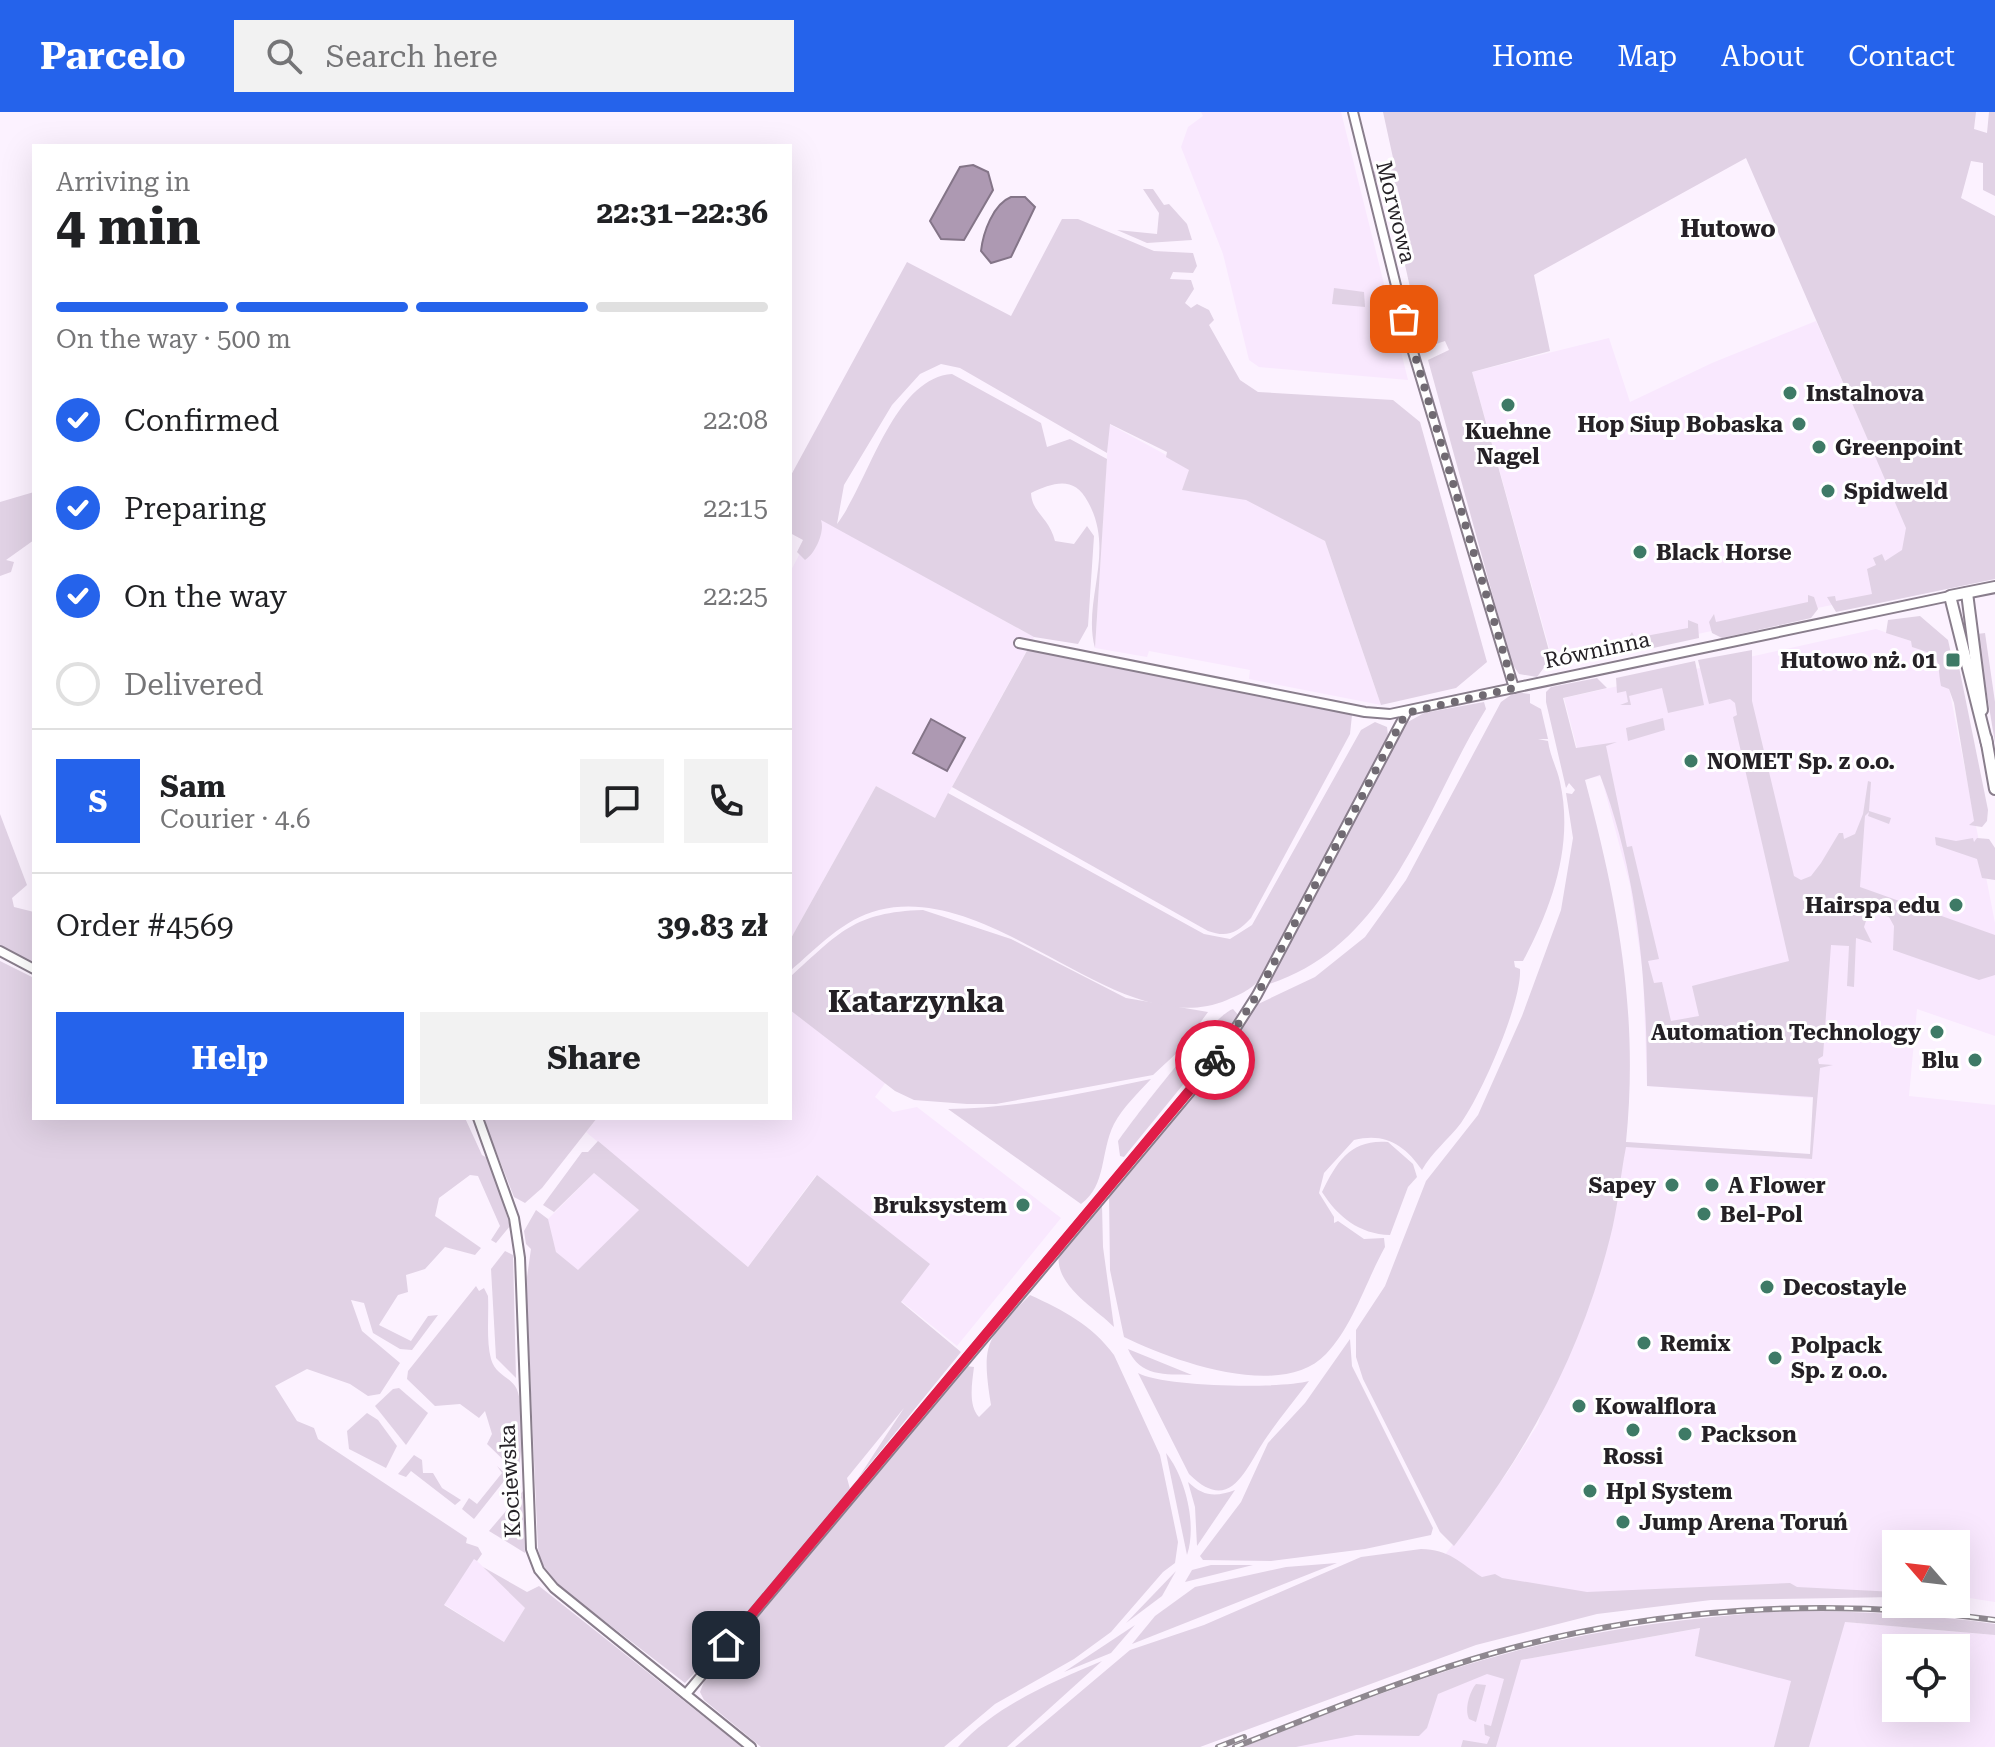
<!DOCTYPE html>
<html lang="en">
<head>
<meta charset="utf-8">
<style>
  :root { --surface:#fff; --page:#f2f2f2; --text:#202124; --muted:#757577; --line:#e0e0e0; --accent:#2563eb }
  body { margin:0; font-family:"Roboto Serif",serif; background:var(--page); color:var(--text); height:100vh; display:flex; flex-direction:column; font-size:30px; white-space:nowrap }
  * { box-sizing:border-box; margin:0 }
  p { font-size:26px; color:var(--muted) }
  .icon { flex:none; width:44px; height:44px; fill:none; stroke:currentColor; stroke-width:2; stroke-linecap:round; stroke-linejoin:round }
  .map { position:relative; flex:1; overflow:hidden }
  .drawer { position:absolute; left:32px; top:32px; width:760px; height:976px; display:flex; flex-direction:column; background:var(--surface); border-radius:0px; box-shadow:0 8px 32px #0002 }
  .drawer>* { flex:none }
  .needle { width:52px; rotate:298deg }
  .fabs { position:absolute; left:1882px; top:1418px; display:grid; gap:16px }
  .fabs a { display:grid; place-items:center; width:88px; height:88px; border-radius:0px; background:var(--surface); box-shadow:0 8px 32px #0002; font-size:40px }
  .pin { position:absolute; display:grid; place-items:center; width:68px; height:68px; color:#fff; margin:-34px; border-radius:16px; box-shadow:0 4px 12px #0006 }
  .courier { position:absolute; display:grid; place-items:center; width:80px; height:80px; margin:-40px; border:6px solid #e11d48; border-radius:50%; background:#fff; color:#222; box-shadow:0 2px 10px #0007 }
  .overview em { font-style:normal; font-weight:700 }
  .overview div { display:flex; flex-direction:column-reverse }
  .overview { display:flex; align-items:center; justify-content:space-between; height:136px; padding:0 24px }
  h1 { font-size:52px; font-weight:700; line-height:60px }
  .bar { display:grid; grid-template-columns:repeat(4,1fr); gap:12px 8px; align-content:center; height:96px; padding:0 24px }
  .bar i { height:10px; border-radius:6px; background:var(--line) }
  .bar .active { background:var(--accent) }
  .bar p { grid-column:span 4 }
  .line { display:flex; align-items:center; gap:20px; padding:0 24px; border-top:2px solid var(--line) }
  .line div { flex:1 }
  .round { display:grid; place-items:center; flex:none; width:84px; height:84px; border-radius:0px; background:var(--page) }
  ol { padding:0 24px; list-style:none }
  li { display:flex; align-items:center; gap:24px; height:88px }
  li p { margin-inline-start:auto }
  li .icon { padding:8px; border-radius:50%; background:var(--accent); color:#fff; stroke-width:4 }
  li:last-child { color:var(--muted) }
  li i { width:44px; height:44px; border:4px solid var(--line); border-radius:50% }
  .primary-button { display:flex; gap:16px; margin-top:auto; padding:16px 24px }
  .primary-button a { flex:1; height:92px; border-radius:0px; background:var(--accent); color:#fff; font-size:32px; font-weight:700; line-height:92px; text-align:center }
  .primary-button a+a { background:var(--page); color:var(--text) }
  header { display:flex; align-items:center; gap:48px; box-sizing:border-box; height:112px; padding:0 40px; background:var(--accent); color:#fff }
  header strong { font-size:38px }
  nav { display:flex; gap:44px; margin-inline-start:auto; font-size:28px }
  .search { width:560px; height:72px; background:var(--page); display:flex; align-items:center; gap:20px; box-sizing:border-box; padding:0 28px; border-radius:0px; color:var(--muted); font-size:30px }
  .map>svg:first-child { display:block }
  .built { fill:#f9e8fe; fill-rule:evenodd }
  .green { fill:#e1d2e5; fill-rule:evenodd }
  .water { fill:#ad99b2; stroke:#847588; stroke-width:2 }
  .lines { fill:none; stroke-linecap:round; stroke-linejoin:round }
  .minor-casing { stroke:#897e8c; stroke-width:12 }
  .tertiary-casing { stroke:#897e8c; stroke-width:14 }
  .minor { stroke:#fff; stroke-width:8 }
  .tertiary { stroke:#fff; stroke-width:10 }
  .rail-casing { stroke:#8f8890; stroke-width:6 }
  .rail { stroke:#fff; stroke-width:3; stroke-dasharray:9; stroke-linecap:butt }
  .done { stroke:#706a72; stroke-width:8; stroke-dasharray:0 14.4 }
  .route { stroke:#e11d48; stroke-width:10 }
  .poi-dot { fill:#3e7a66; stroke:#fff; stroke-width:3 }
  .labels { text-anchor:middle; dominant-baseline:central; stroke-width:6; stroke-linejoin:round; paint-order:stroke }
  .street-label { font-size:22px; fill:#252126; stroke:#fff }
  .poi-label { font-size:22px; font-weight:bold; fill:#252126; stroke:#fff; text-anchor:start }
  .neighbourhood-label { font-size:24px; font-weight:bold; fill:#252126; stroke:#fff }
  .district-label { font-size:30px; font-weight:bold; fill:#252126; stroke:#fff }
</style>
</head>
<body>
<header>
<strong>Parcelo</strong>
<div class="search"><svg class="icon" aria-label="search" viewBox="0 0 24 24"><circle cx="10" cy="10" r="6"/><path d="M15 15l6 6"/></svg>Search here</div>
<nav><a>Home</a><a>Map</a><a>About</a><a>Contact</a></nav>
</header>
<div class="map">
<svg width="1995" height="1635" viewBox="0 0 1995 1635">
  <rect width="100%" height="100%" fill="#fcf2ff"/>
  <g class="built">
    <path d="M1201,0H1341L1408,268L1259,255L1249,248L1223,142L1181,35L1188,15L1203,4Z"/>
    <path d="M1816,209L1914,432L1878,483L1554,553L1472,260L1609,226L1630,290L1712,251Z"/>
    <path d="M1109,312L1325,429L1381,593L1249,567L1250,558L1149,539L1147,545L1095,536Z"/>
    <path d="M819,406L1034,525L935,706L876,674L790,828V460Z"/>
    <path d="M1876,517L1942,540L1995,811V924L1917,897L1909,984L1995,993V1490L1956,1484V1432H1896V1480L1731,1479L1544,1509L1444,1444L1507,1361L1538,1312L1626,1030L1810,1042L1814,986L1647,974L1643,862L1630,773L1601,664L1585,667L1564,586Z"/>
    <path d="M790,897L886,970L875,985L893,1000L917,995L1061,1106L957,1234L901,1189L929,1152L816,1063L748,1155L586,1020L597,1006H790Z"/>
    <path d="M594,1061L639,1098L578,1159L556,1140L547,1108Z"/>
    <path d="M474,1446L525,1496L504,1530L444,1492Z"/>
    <path d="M1845,1510L1995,1523V1635H1277L1521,1548L1701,1516ZM1896,1536H1956V1596H1896Z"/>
  </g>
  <g class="green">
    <path d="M1383,0H1976L1974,17L1987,21L1989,0H1995V84L1983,78V51L1971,49L1961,86L1995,104V467L1836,500L1827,485L1835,484L1836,489L1872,482L1867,457L1876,453L1873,446L1882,442L1885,449L1902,438L1906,416L1746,46L1534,163L1550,239L1472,260L1551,546L1537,565L1519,562L1511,550L1428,248L1449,238L1445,229L1433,233L1428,217L1420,220L1403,144L1412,141L1407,119L1399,121L1400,107L1396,108L1394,102L1403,99L1397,74L1382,76L1373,63L1375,58L1395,55Z"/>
    <path d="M1143,77H1153L1164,93L1169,92L1187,112L1192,128L1147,131L1117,118L1157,122L1159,101Z"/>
    <path d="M1062,107H1078L1154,139L1193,141L1197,154L1193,161L1173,160L1170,167L1191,168L1194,177L1185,191L1191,196L1197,192L1209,198L1214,208L1209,213L1240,268L1258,280L1393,288L1420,310L1487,550L1456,576L1381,593L1325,429L1246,388L1182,378L1189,358L1166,345L1167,340L1110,312L1107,341L960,256L941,252L920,262L892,293L844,373L837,412C868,372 893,266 952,262L1041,311L1047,335L1070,327L1107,347L1095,536C1082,489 1116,440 1088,390C1074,363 1053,371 1031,381C1032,401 1049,405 1055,429L1074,432L1087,414L1094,424L1088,514L1078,532L1034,525L821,408C825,419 816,441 805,448L797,440L803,428L790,421V365L907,150L1011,204Z"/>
    <path d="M1334,176L1364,180L1365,195L1332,192Z"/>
    <path d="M34,380V428L6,448L14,450L11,460L0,464V390Z"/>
    <path d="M1808,483L1814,485L1818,497L1811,506L1722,526L1712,521L1709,510L1714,502L1716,510L1808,490Z"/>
    <path d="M1920,504L1948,528L1954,555H1959L1988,698L1987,709L1982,715L1969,713L1974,709L1954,591L1949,577L1941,574C1936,544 1943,545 1912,535L1911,529L1886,521L1888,508Z"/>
    <path d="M1688,508L1698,512L1699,526L1635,540L1627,528L1632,520L1635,526L1688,516Z"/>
    <path d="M1985,521L1995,590V631L1977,522Z"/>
    <path d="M1029,535L1352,603L1350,622L1251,806C1237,821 1227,826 1208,819L952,675Z"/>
    <path d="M1752,538V589L1794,764L1801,768L1811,764L1821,751L1839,721H1843L1844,727L1855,722L1863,702L1868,669L1871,670L1869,699L1891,706L1889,712L1868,704L1869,700L1865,704L1860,775L1995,823V863L1979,868L1893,838L1894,814L1889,805L1877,801L1868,803L1864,815L1872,831L1856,826L1854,875L1847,874L1849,834L1831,833L1823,944L1818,947L1819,952L1833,953L1820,956L1812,1047L1626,1035C1620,1065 1618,1096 1610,1126C1581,1241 1527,1341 1454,1434L1440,1420L1363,1267L1356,1245V1218L1385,1174L1426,1069L1478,1003L1522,904L1561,798L1573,726L1566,681L1572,682L1575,678L1569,671L1566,676L1546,590V580L1551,575L1597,566L1607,576L1563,586L1576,636L1617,630L1606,634L1627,735L1632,734L1659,847L1648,849L1654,871L1662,870L1671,909L1699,904L1692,874L1789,849L1733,605L1737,603L1735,591L1730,587L1709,592L1698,548ZM1600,663C1638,762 1647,869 1647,974L1813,985L1810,1042L1626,1030C1639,902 1618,791 1585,668Z"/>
    <path d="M1695,549L1704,593L1668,601L1662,576L1629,584L1631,593H1620L1628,590L1626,579L1617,581L1616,566Z"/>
    <path d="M1515,580L1530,582V591L1541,597L1548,627H1538L1548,629C1550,644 1557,656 1560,670C1574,733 1552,795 1523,849H1514L1515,855L1520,857C1522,891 1481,983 1461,1011C1448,1028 1432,1040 1422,1058C1405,1033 1385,1020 1354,1028L1324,1061L1319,1081L1334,1105V1111L1338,1109L1364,1127L1384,1126L1385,1135C1366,1169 1353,1214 1326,1242C1282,1289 1173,1249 1124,1225L1110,1158L1109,1082L1256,893L1315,865L1365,825L1406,768L1501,590Z"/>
    <path d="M1484,590L1486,597C1425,695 1391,833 1269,872L1406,611L1424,601Z"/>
    <path d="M1663,606L1665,618L1628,629L1626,616Z"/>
    <path d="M1375,610L1387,615L1388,623L1265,861C1253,877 1245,880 1227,888C1120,933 998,769 879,798C843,807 817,836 790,859V828L876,674L935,706L948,681L1204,822L1230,827L1252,813L1361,618Z"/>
    <path d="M0,702L27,773L12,786L14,795L34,800V852L0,836Z"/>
    <path d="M1935,725L1956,729L1973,726L1974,730L1977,726L1989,727L1995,736V768L1982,766L1977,747L1936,733Z"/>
    <path d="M923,798L1011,827L1126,886L1208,900L1181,937L1153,963L996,992H967L914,988L895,979L790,898V865C839,821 854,800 923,798Z"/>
    <path d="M0,849L34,866V1006H465L482,1043L489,1047L510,1114L496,1131L491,1128L500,1114L478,1064L470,1063L439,1086L435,1104L481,1136L475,1143L445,1135L425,1157L406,1163L408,1180L398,1183L379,1213L411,1229L428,1204L438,1203L412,1238L400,1237L373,1221L364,1191L351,1188L362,1219L400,1251L380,1282L368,1284L350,1272L307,1257L275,1274L297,1309L314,1316L318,1327L467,1426L466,1431L478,1435L482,1442L477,1449L474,1447L444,1493L504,1530L525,1496L483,1455L527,1480L539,1474L742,1635H0Z"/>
    <path d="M1233,897L1239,904L1124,1045L1120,1044L1118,1029C1133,1007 1214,902 1233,897Z"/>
    <path d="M1151,967C1138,981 1123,995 1114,1012C1100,1040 1107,1073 1081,1092L948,997C1017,996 1084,981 1151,967Z"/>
    <path d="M483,1006H597L542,1076L525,1091L514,1085Z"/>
    <path d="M598,1029L748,1155L817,1063L930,1152L901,1190L961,1240L743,1508L685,1571L559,1474L541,1450L538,1436L526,1172L531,1137L526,1132L524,1119L536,1098L548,1107L556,1140L578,1158L639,1098L594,1061L554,1100L543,1093L582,1040H588ZM904,1296L851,1377H850L847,1366Z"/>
    <path d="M1388,1030L1413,1052L1417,1065L1408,1075L1390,1123C1359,1122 1338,1105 1322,1080C1337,1049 1351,1027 1388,1030Z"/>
    <path d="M1102,1093L1103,1135L1114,1215C1094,1195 1054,1173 1059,1142Z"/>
    <path d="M505,1139L513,1143L516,1266L496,1246L491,1157Z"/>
    <path d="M476,1174L479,1179L484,1176L488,1184C489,1204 486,1228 491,1247C495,1262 508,1264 515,1274C525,1288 523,1346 517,1361L487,1332L492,1322L485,1299L479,1306L460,1292L435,1294L407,1267L408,1259Z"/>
    <path d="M1030,1183C1063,1198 1092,1213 1114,1243L1160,1343L1178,1430L1175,1451L1163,1460L1111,1520L1074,1547L995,1592L944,1635H761L704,1588L700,1580L705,1567L966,1254L974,1255C972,1271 968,1294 979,1305L991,1293C981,1230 986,1227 1030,1183Z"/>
    <path d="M1350,1227L1352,1254L1433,1416L1431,1423L1365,1437L1271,1449L1203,1448L1200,1444L1241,1390L1268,1331L1305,1291Z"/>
    <path d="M1128,1237L1192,1263C1165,1262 1140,1265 1128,1237Z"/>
    <path d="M1138,1261C1162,1275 1281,1277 1309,1269C1294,1289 1278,1308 1264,1329C1245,1358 1230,1403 1189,1362Z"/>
    <path d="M399,1276L428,1301L406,1333L375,1294L393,1277Z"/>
    <path d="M367,1301L378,1308L397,1334L386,1356L349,1337L347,1319Z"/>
    <path d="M1166,1341C1186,1366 1197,1414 1187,1443Z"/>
    <path d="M414,1343L422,1348L423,1361H433L442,1376L461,1388L455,1393L411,1359L406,1365L398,1362Z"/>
    <path d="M497,1354L508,1364L474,1407L462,1397L469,1386L477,1392L502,1361Z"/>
    <path d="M1188,1370C1204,1385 1216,1385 1235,1378L1197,1434L1195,1395Z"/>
    <path d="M523,1379L525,1441L489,1419Z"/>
    <path d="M1421,1437C1449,1437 1460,1451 1482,1465L1495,1462L1502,1466L1587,1480L1790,1471L1797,1475L1896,1480V1485L1711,1488L1597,1502L1476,1533L1200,1635H1015L1130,1538L1204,1513L1361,1445Z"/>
    <path d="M1337,1451L1132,1532L1155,1504L1195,1475L1286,1455Z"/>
    <path d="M1211,1453H1253L1185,1470L1192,1458Z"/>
    <path d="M1176,1459L1162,1484L1126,1511Z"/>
    <path d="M1793,1498C1861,1500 1928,1502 1995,1512V1523L1845,1510L1809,1635H1774L1791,1569L1695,1544L1700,1516L1521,1548L1496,1635H1461L1463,1628L1487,1632L1490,1625L1485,1623L1484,1612L1491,1614L1504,1567L1487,1562L1438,1582L1427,1616L1419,1624L1356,1623L1296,1635H1243C1331,1600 1420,1564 1512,1540C1604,1515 1698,1505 1793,1498Z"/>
    <path d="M1135,1513L1111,1541L1064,1560Z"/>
    <path d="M1102,1549L1007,1635H958C995,1594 1052,1570 1102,1549Z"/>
    <path d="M1476,1572L1486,1573L1476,1610L1469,1607C1464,1597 1470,1579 1476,1572Z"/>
  </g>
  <g class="water">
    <path d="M973,53L988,60L993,78L964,128L941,127L930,109L960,55Z"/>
    <path d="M1011,85H1025L1035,95L1011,145L991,151L981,139C983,121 993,92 1011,85Z"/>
    <path d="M931,607L965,626L947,659L913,641Z"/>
  </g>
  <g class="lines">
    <defs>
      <g id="minor">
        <path d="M1353,0L1410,230L1514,576"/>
        <path d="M1019,531L1365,600L1390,602L1950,484"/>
        <path d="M0,839L34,857"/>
        <path d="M478,1006L514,1106L520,1146L531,1437L539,1458L554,1476L751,1635"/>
        <path d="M686,1582L1211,955L1257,883L1406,601"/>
      </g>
      <g id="tertiary">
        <path d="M1967,481L1982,598"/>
        <path d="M1986,626L1995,677"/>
        <path d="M1987,632L1950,484L1995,475"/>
      </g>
    </defs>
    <use href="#minor" class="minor-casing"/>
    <use href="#tertiary" class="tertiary-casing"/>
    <use href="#minor" class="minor"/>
    <use href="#tertiary" class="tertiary"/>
    <defs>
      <g id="rail">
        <path d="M1218,1635L1244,1625"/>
        <path d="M1235,1635C1322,1601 1408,1565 1497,1540C1659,1495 1829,1485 1995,1508"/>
      </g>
    </defs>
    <use href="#rail" class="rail-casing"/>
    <use href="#rail" class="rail"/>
  </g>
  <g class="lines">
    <path class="done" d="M1215,948L1257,883L1406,601L1514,576L1404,207"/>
    <path class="route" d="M726,1533L1215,948"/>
  </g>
  <g class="poi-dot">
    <circle cx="1790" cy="281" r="8"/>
    <circle cx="1508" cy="293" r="8"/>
    <circle cx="1799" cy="312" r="8"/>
    <circle cx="1819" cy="335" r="8"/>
    <circle cx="1828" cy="379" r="8"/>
    <circle cx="1640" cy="440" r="8"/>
    <rect x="1945" y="540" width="16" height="16" rx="4"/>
    <circle cx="1691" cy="649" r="8"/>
    <circle cx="1956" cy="793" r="8"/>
    <circle cx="1937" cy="920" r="8"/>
    <circle cx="1975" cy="948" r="8"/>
    <circle cx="1672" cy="1073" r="8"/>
    <circle cx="1712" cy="1073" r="8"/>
    <circle cx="1023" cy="1093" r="8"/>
    <circle cx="1704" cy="1102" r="8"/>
    <circle cx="1767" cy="1175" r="8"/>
    <circle cx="1644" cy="1231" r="8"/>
    <circle cx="1775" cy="1246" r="8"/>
    <circle cx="1579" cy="1294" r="8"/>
    <circle cx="1633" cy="1318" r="8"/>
    <circle cx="1685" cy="1322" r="8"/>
    <circle cx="1590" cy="1379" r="8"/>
    <circle cx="1623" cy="1410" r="8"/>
  </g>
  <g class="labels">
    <g class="street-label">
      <text transform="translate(1396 100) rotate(76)">Morwowa</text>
      <text transform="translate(1597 538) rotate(-12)">Równinna</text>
      <text transform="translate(510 1369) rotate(-93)">Kociewska</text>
    </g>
    <g class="poi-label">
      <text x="1806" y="281">Instalnova</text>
      <text x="1783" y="312" text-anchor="end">Hop Siup Bobaska</text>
      <text x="1508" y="319" text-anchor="middle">Kuehne<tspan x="1508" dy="25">Nagel</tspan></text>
      <text x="1835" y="335">Greenpoint</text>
      <text x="1844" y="379">Spidweld</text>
      <text x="1656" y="440">Black Horse</text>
      <text x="1937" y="548" text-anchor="end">Hutowo nż. 01</text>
      <text x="1707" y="649">NOMET Sp. z o.o.</text>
      <text x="1940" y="793" text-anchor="end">Hairspa edu</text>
      <text x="1921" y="920" text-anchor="end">Automation Technology</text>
      <text x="1959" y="948" text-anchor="end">Blu</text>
      <text x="1656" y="1073" text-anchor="end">Sapey</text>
      <text x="1728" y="1073">A Flower</text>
      <text x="1007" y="1093" text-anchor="end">Bruksystem</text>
      <text x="1720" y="1102">Bel-Pol</text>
      <text x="1783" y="1175">Decostayle</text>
      <text x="1660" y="1231">Remix</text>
      <text x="1791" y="1233">Polpack<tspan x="1791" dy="25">Sp. z o.o.</tspan></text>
      <text x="1595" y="1294">Kowalflora</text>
      <text x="1701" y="1322">Packson</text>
      <text x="1633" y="1344" text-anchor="middle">Rossi</text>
      <text x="1606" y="1379">Hpl System</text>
      <text x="1639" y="1410">Jump Arena Toruń</text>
    </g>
    <g class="neighbourhood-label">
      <text x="1728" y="117">Hutowo</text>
    </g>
    <g class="district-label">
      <text x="916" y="889">Katarzynka</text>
    </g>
  </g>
</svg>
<div class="fabs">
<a><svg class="needle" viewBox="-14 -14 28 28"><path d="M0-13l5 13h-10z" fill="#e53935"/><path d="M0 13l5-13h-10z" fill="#757577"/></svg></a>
<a><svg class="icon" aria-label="locate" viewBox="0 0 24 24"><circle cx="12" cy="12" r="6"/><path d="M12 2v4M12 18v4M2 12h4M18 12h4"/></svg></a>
</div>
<div class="pin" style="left:1404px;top:207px;background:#ea580c"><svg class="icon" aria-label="bag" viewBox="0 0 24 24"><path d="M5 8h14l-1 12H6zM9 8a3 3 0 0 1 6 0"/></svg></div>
<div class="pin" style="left:726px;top:1533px;background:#1f2937"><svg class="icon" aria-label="home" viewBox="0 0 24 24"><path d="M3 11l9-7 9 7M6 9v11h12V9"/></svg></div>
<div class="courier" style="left:1215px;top:948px"><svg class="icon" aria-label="bike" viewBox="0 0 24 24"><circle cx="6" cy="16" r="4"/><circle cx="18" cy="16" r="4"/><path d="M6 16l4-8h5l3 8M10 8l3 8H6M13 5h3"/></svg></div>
<section class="drawer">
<div class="overview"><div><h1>4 min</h1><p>Arriving in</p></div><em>22:31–22:36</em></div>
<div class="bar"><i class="active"></i><i class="active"></i><i class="active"></i><i></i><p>On the way · 500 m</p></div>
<ol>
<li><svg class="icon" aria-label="check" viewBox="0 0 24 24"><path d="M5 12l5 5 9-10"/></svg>Confirmed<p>22:08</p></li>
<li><svg class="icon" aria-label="check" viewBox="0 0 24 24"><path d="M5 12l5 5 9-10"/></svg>Preparing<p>22:15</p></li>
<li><svg class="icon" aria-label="check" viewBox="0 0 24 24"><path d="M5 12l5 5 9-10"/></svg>On the way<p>22:25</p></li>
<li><i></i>Delivered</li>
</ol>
<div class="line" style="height:144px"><b class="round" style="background:var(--accent);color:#fff">S</b><div><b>Sam</b><p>Courier · 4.6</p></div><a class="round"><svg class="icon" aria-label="chat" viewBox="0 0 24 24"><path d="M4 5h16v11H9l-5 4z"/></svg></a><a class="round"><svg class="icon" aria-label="phone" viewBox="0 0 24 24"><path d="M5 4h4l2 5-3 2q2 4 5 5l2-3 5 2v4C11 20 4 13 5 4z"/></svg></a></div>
<div class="line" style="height:104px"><div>Order #4569</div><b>39.83 zł</b></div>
<div class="primary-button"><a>Help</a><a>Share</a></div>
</section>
</div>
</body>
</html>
